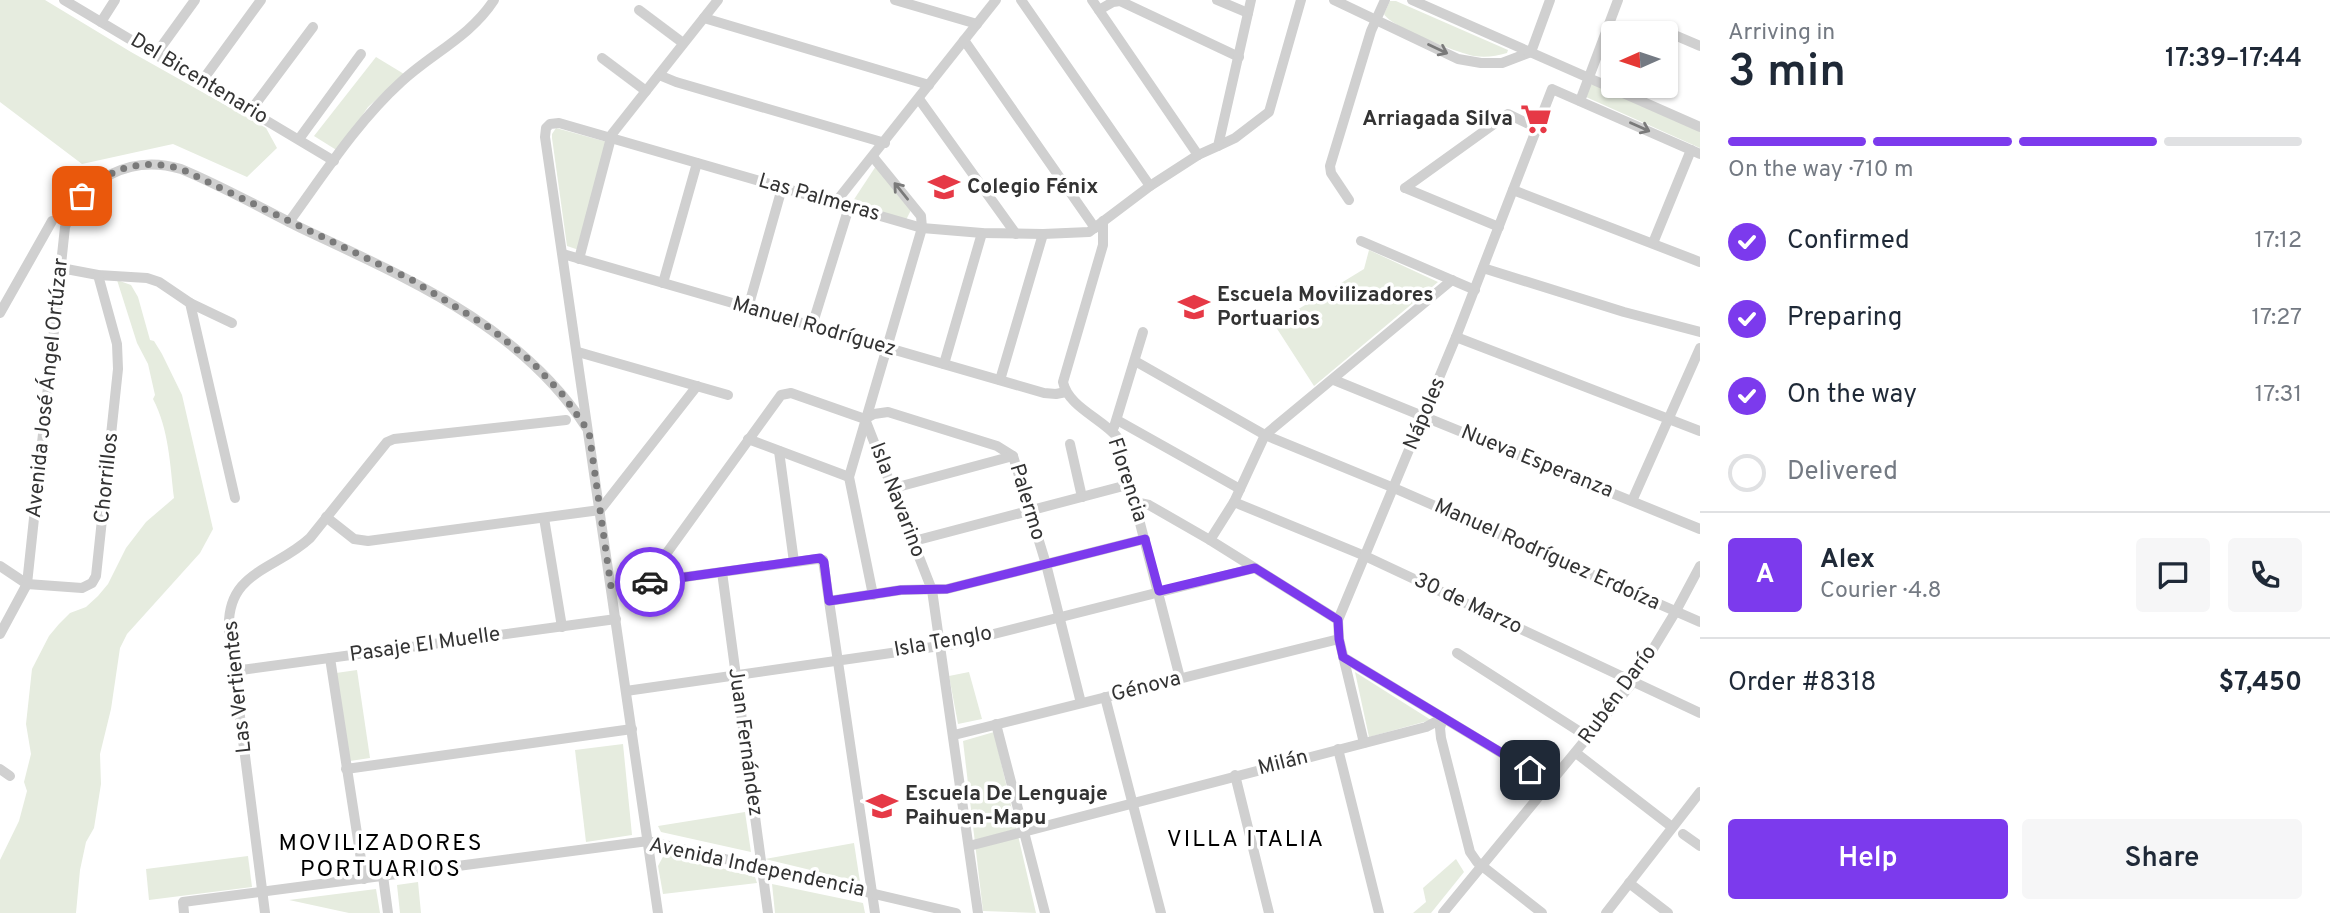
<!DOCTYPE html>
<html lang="en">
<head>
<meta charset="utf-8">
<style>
  :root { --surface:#fff; --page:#f6f6f7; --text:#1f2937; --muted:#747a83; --line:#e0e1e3; --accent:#7c3aed }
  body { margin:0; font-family:Overpass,sans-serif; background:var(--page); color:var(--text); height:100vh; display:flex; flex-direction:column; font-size:26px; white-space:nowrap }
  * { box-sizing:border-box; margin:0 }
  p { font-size:23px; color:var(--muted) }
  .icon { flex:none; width:38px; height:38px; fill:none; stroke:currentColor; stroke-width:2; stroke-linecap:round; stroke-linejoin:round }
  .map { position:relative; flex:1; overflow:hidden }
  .details { display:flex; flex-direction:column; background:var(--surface); width:630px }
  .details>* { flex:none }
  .needle { width:46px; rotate:267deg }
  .fabs { position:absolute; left:1601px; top:21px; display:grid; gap:14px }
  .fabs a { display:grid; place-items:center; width:77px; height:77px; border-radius:7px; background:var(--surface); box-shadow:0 2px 5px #0004; font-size:35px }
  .pin { position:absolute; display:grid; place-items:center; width:60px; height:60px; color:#fff; margin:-30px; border-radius:14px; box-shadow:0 4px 10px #0006 }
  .courier { position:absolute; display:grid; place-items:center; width:70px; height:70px; margin:-35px; border:5px solid #7c3aed; border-radius:50%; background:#fff; color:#222; box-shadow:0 2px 9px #0007 }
  .head em { font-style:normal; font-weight:600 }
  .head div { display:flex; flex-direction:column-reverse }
  .head { display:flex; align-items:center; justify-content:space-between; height:119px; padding:0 28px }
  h1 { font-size:46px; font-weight:600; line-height:52px }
  .bar { display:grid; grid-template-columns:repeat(4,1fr); gap:10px 7px; align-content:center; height:84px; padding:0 28px }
  .bar i { height:9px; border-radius:5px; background:var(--line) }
  .bar .active { background:var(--accent) }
  .bar p { grid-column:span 4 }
  .line { display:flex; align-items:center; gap:18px; padding:0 28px; border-top:2px solid var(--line) }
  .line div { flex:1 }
  .round { display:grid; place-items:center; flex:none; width:74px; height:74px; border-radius:7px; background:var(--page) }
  ol { padding:0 28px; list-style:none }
  li { display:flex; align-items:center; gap:21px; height:77px }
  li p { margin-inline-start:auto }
  li .icon { padding:7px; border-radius:50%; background:var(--accent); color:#fff; stroke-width:4 }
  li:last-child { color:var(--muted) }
  li i { width:38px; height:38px; border:4px solid var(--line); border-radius:50% }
  .action { display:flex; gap:14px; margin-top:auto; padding:14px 28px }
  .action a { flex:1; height:80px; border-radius:7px; background:var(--accent); color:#fff; font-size:28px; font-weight:600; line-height:80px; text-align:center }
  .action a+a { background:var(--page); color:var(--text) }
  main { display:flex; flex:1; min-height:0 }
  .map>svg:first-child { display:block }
  .green { fill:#e6ecdf }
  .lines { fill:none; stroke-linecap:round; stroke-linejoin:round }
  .minor { stroke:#d0d0d0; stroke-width:10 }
  .oneway { stroke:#7a7a7a }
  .done { stroke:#7a7a7a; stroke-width:7; stroke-dasharray:0 12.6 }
  .route { stroke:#7c3aed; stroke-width:9 }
  .labels { text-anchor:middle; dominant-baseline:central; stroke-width:7; stroke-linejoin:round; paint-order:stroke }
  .street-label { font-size:21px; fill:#333; stroke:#fff }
  .poi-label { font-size:21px; font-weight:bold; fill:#333; stroke:#fff; text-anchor:start }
  .neighbourhood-label { font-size:23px; letter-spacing:2px; fill:#000; stroke:#fff }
</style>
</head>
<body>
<main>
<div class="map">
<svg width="1700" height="913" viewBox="0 0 1700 913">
  <rect width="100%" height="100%" fill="#fff"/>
  <g class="green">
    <path d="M0,0H45L131,52L266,128L277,148L247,177L173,144L82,164L0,102Z"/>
    <path d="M1390,1H1396L1508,50L1507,53C1496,56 1486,58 1474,56C1457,53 1391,27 1384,14Z"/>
    <path d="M376,57L404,74L368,107L338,151L314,136Z"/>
    <path d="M1594,84L1700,131V148L1586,97L1590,85Z"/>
    <path d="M556,128L607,142L579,250L567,246L552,138V134Z"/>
    <path d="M876,166L911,210L906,220L851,204Z"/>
    <path d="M1369,250L1438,282L1314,386L1274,324L1364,269Z"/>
    <path d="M117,280L131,285L138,297L150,340L154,341L162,354L182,395L213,529L200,553L127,634L120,648L111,709L100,754L101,784L94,828L86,842L80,870L76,913H0V860L19,821L27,791L24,782L31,754L26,724L32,669L49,636L59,624L70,613L86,607L98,596L108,584L126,548L146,522L174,498C170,464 169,430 153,399L155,395L148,364L137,343Z"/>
    <path d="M357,670L370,758L350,761L336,673Z"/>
    <path d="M969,672L982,719L958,724L949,676Z"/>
    <path d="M1355,672L1431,720L1369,737Z"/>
    <path d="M994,732L1036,913L983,911L963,741Z"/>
    <path d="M623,744L632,835L586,842L575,750Z"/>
    <path d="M745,812L751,852L661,832L658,826Z"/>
    <path d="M854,843L860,882L765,859Z"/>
    <path d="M665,853L755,877L757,883L663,894L658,866Z"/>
    <path d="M248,856L252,887L149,900L146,869Z"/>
    <path d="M1456,859L1464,872L1431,913H1413L1426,902L1423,888Z"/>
    <path d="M418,882L421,913H400L397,885Z"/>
    <path d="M772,884L863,903L865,913H775Z"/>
    <path d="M376,889L380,913H349L289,900Z"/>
  </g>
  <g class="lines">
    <g class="minor">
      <path d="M64,0L334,161"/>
      <path d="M895,0L977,24"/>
      <path d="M1021,0L1150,186"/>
      <path d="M1092,0L1198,155"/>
      <path d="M1217,0L1248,13"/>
      <path d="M1334,0L1458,59L1481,63H1502L1531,52"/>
      <path d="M1412,0L1700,127"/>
      <path d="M639,10L683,43"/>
      <path d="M1099,10L1113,2L1120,1L1239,57"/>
      <path d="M704,18L929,85"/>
      <path d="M101,22L115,0"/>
      <path d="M1658,28L1700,46"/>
      <path d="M964,40L1095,228"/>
      <path d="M1531,52L1550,0"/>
      <path d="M156,54L195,0"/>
      <path d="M602,58L646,91"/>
      <path d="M659,75L676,82L885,143"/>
      <path d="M202,81L261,0"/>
      <path d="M919,99L1016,234"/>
      <path d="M1580,101L1618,0"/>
      <path d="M251,110L313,27"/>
      <path d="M299,139L361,54"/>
      <path d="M1218,146L1235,138L1269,112L1301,0"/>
      <path d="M873,157L921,216L922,228L849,477L873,595"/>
      <path d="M1405,188L1508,114L1537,128"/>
      <path d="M1405,188L1499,227"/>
      <path d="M1513,190L1700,262"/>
      <path d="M1349,200L1331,173L1330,166L1371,31L1385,0"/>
      <path d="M835,203L996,0"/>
      <path d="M1103,221V245L1063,382C1068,407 1103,419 1118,438L1180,678"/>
      <path d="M289,222C324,174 357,122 401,82C432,53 470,37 494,0"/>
      <path d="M1361,241L1475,290"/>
      <path d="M1653,243L1691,150"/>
      <path d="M563,254L1044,393L1056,394L1066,392"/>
      <path d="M579,259L612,134L718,0"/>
      <path d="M61,268L98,275L147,278L159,282L190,303L235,498"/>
      <path d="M1483,268L1624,312L1700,332"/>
      <path d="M663,283L697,163"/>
      <path d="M190,303L232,323"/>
      <path d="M748,308L782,188"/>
      <path d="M0,313L52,221"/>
      <path d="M812,326L849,207"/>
      <path d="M1456,337L1700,431"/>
      <path d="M578,352L728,395"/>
      <path d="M1135,361L1265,435L1394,488L1700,622"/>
      <path d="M944,364L982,233"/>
      <path d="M1000,380L1043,234"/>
      <path d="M1334,380L1700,529"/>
      <path d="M865,419L932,590L978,913"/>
      <path d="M865,419L874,414L888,412L997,446L1013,456L1046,564L1081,703"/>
      <path d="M1117,420L1240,489"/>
      <path d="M1114,427L1143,332"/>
      <path d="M748,439L849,477"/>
      <path d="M1070,444L1082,497"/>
      <path d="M779,451L794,562"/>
      <path d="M894,488L1013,456"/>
      <path d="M1632,501L1700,348"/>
      <path d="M1135,502L1149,505L1210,540L1338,620"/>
      <path d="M1234,502L1365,556L1700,713"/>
      <path d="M326,517L354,539L368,541L600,510L697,386"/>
      <path d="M544,518L562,627"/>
      <path d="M1210,540L1234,502L1265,435L1452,280"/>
      <path d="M914,541L1131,484"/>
      <path d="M0,566L27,584L82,588L92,583L96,576L118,369L117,344L98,275"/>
      <path d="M722,572L768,913"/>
      <path d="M645,583L781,395L791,393L865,419"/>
      <path d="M611,587L817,559L823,560L875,913"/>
      <path d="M829,601L901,590L947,589L1145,539"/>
      <path d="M0,634L27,584L65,227C84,178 131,154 181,169C222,186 261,208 301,228C406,278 520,325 586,427"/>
      <path d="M1457,653L1588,737"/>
      <path d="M1343,657L1551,783"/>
      <path d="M330,658L364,879"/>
      <path d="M234,671L616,619"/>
      <path d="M626,691L954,644L1255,568"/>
      <path d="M1105,697L1161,913"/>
      <path d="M1443,718L1440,728L1441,738L1470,852L1477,862L1542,913"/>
      <path d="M996,724L1045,913"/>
      <path d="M954,735L1339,639"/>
      <path d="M1364,743L1339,639L1338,620L1456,337L1552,89L1700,154"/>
      <path d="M1338,749L1379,913"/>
      <path d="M1576,753L1672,827"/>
      <path d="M0,769L10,776"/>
      <path d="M346,769L632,729"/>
      <path d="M1235,775L1269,913"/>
      <path d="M1683,834L1700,846"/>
      <path d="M969,846L1426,727L1443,718"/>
      <path d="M383,876L388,913"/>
      <path d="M1629,883L1668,913"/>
      <path d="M184,913L183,902L648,841L956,913"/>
      <path d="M265,913L229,630C226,571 276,570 310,538L387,442L394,439L566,420"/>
      <path d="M658,913L545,137L546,128L550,124L559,123L922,228L982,233L1043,234L1089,232L1150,186L1198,155L1218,146L1251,0"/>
      <path d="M1443,913L1633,682L1676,611L1700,566"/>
      <path d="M1606,913L1700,792"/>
    </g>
  </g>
  <defs><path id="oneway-shaft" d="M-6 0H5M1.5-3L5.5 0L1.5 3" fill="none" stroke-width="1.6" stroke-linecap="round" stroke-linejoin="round" transform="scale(1.75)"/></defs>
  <g class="oneway">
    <use href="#oneway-shaft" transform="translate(1438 49) rotate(25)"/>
    <use href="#oneway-shaft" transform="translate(1640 127) rotate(24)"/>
    <use href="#oneway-shaft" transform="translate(901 191) rotate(-129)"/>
  </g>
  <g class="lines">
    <path class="done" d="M82,196C109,167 143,158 181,169L412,280L490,328L532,362L563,395L589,432L611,587L650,582"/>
    <path class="route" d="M650,582L820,558L824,562L829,601L901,590L947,589L1145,539L1159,591L1255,568L1338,620L1339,639L1343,657L1530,770"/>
  </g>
  <defs>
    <symbol id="supermarket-bare" viewBox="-9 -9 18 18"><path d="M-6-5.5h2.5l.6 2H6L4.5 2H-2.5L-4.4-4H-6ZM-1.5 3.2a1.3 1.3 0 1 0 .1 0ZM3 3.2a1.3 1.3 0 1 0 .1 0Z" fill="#e63946" stroke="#fff" stroke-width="2.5" paint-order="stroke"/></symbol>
    <symbol id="school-bare" viewBox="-9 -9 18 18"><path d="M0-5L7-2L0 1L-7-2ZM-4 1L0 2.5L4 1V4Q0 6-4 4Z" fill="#e63946" stroke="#fff" stroke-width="2.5" paint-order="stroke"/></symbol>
  </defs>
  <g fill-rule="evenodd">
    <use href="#supermarket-bare" x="1514" y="97" width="44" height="44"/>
    <use href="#school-bare" x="922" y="165" width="44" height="44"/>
    <use href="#school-bare" x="1172" y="285" width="44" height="44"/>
    <use href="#school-bare" x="860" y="784" width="44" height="44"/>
  </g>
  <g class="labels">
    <g class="street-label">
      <text transform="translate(199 79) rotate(31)">Del Bicentenario</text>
      <text transform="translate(819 198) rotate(16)">Las Palmeras</text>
      <text transform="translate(814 327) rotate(16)">Manuel Rodríguez</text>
      <text transform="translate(48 388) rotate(-84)">Avenida José Ángel Ortúzar</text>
      <text transform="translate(1425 414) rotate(-67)">Nápoles</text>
      <text transform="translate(1537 462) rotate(22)">Nueva Esperanza</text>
      <text transform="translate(107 478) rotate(-84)">Chorrillos</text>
      <text transform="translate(1127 480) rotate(72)">Florencia</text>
      <text transform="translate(897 500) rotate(69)">Isla Navarino</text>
      <text transform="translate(1027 502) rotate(73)">Palermo</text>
      <text transform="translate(1547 555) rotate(24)">Manuel Rodríguez Erdoíza</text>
      <text transform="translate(1468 604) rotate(25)">30 de Marzo</text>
      <text transform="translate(943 642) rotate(-10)">Isla Tenglo</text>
      <text transform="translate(425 645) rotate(-8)">Pasaje El Muelle</text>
      <text transform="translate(238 687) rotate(-96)">Las Vertientes</text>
      <text transform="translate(1146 687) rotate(-14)">Génova</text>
      <text transform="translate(1618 695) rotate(-54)">Rubén Darío</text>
      <text transform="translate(745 742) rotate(82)">Juan Fernández</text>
      <text transform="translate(1283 763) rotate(-14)">Milán</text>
      <text transform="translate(757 868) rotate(12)">Avenida Independencia</text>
    </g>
    <g class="poi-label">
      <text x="1513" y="119" text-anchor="end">Arriagada Silva</text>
      <text x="967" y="187">Colegio Fénix</text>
      <text x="1217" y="295">Escuela Movilizadores<tspan x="1217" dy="24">Portuarios</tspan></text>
      <text x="905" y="794">Escuela De Lenguaje<tspan x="905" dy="24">Paihuen-Mapu</tspan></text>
    </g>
    <g class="neighbourhood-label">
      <text x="1246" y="840">VILLA ITALIA</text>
      <text x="381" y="844">MOVILIZADORES<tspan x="381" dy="26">PORTUARIOS</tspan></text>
    </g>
  </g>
</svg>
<div class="fabs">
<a><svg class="needle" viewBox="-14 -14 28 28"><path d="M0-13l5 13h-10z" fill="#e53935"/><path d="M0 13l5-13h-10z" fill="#747a83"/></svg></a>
</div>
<div class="pin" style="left:82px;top:196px;background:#ea580c"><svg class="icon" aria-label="bag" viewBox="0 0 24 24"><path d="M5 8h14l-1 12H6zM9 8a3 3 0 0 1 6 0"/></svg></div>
<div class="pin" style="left:1530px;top:770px;background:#1f2937"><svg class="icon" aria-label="home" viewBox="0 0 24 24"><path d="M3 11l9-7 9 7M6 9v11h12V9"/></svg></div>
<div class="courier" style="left:650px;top:582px"><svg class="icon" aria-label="car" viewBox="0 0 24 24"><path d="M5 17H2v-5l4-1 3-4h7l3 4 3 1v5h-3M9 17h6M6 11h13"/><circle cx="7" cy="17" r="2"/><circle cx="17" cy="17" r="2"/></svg></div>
</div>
<section class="details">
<div class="head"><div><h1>3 min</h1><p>Arriving in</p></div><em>17:39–17:44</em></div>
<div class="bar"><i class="active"></i><i class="active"></i><i class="active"></i><i></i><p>On the way · 710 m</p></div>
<ol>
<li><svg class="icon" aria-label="check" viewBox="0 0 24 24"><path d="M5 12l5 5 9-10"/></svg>Confirmed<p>17:12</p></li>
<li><svg class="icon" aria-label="check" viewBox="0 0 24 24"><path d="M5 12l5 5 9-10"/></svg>Preparing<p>17:27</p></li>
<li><svg class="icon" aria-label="check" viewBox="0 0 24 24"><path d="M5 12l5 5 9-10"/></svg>On the way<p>17:31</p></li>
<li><i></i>Delivered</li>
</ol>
<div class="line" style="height:126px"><b class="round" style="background:var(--accent);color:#fff">A</b><div><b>Alex</b><p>Courier · 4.8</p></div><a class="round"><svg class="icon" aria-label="chat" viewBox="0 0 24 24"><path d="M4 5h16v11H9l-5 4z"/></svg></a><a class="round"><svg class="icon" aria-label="phone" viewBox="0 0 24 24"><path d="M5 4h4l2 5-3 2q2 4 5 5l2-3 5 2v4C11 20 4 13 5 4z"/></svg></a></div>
<div class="line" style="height:91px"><div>Order #8318</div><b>$7,450</b></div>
<div class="action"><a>Help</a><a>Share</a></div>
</section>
</main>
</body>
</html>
